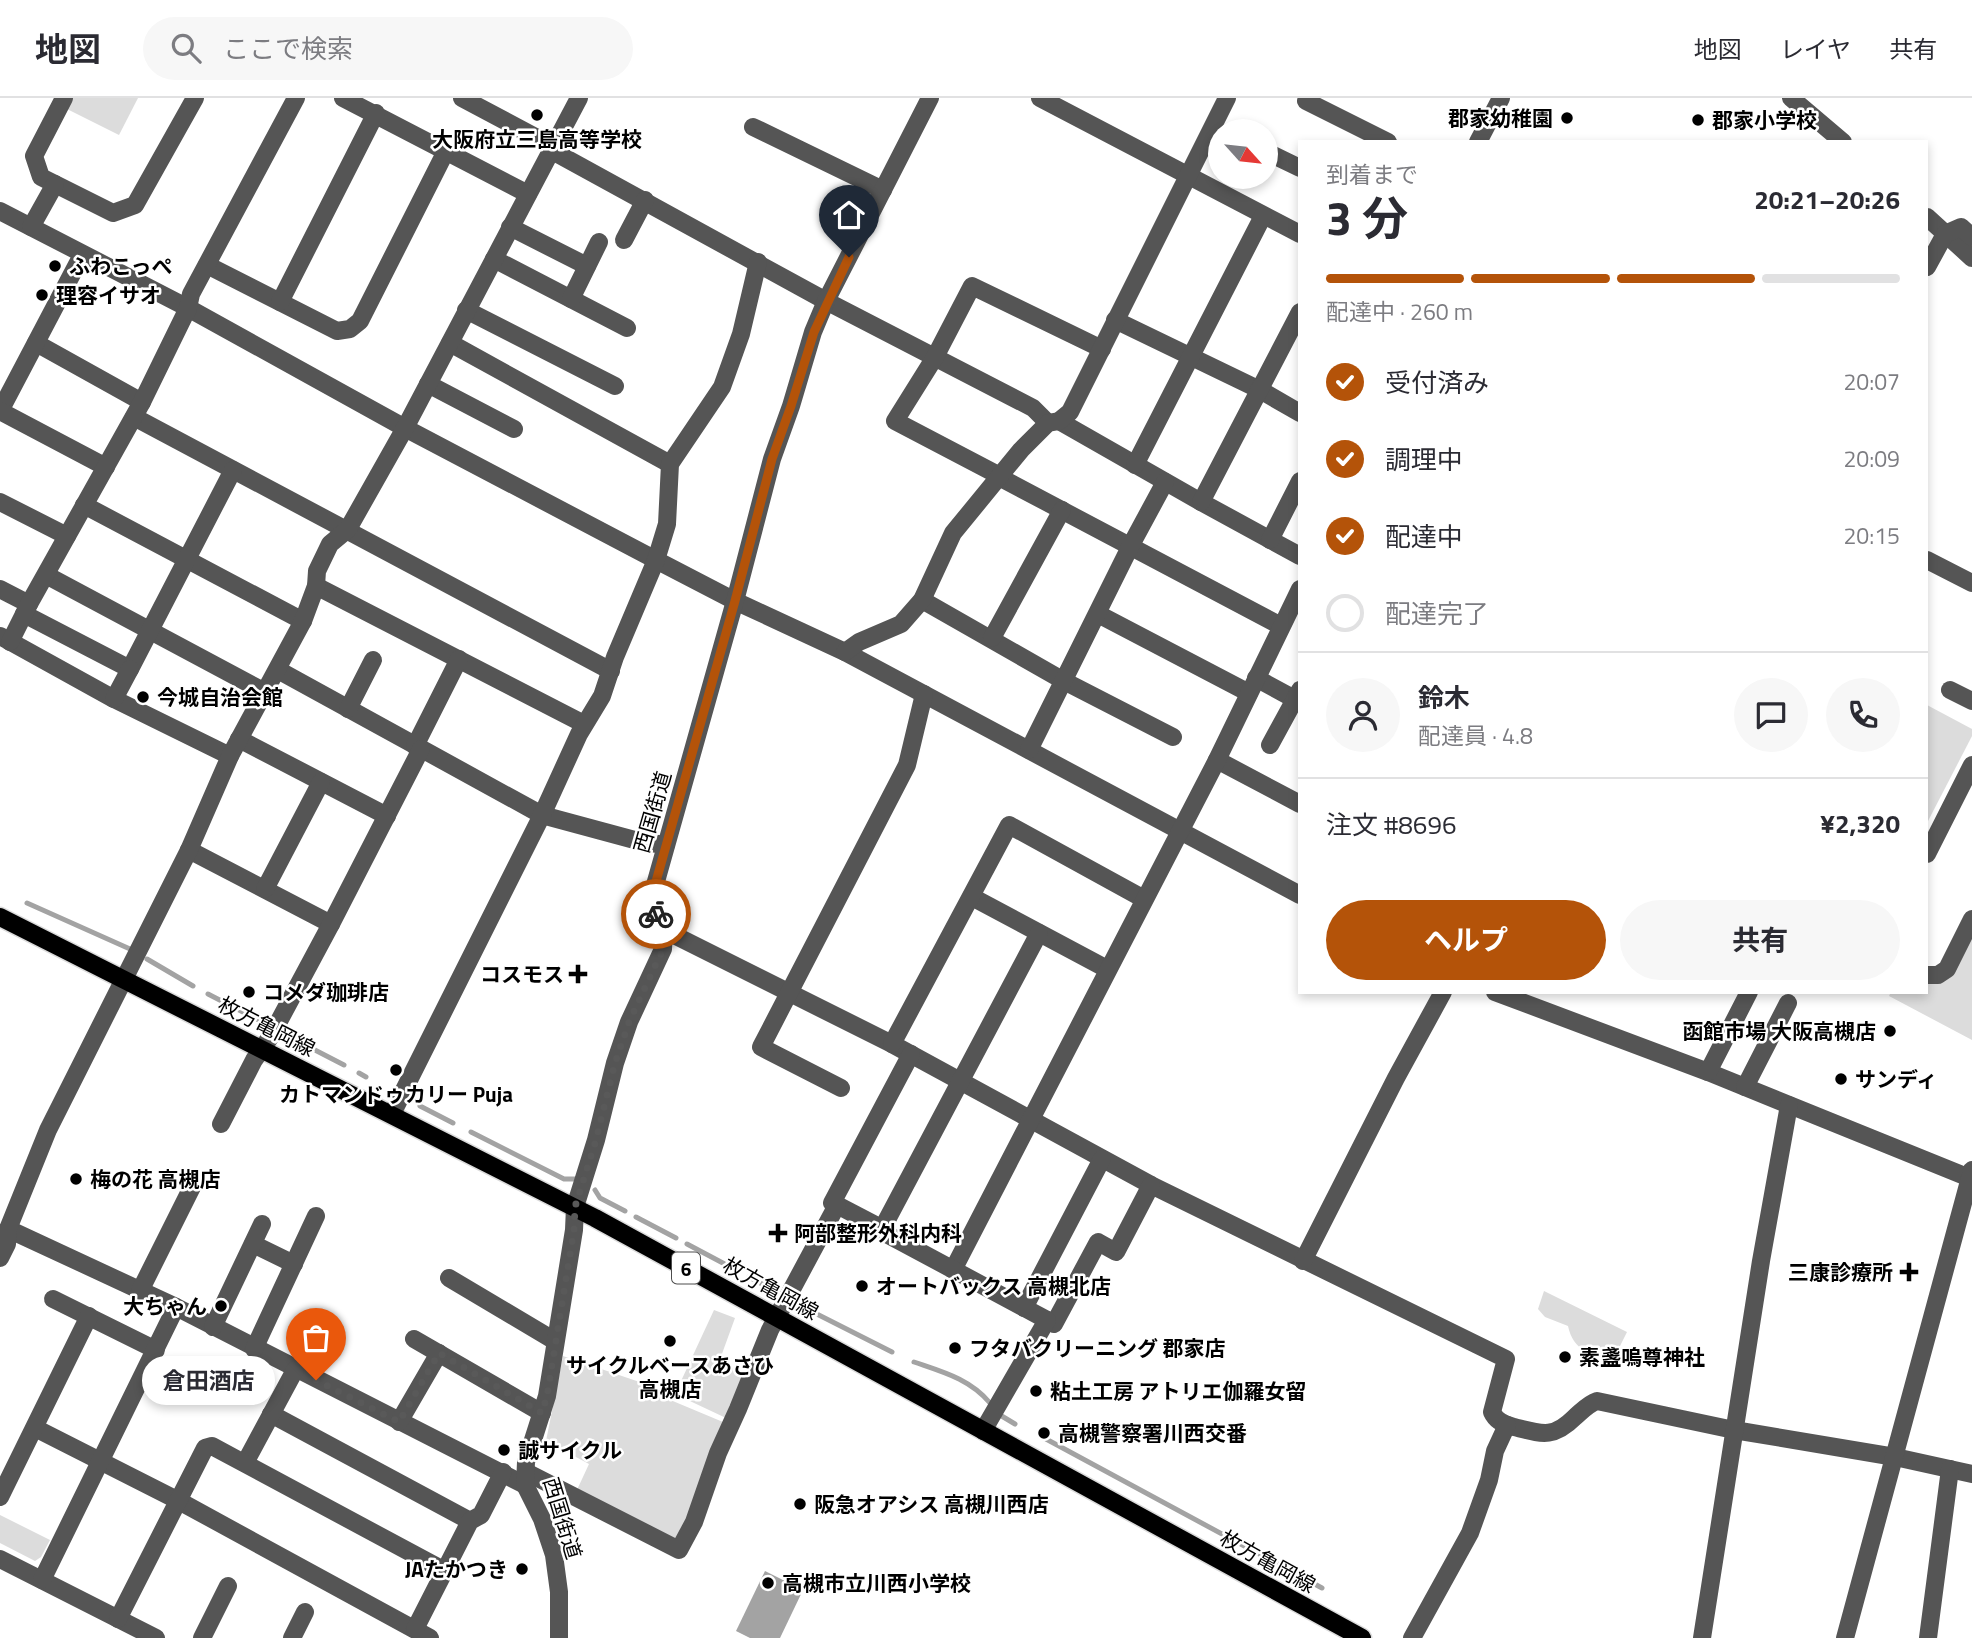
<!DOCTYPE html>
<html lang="ja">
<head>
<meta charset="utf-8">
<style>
  :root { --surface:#fff; --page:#f7f7f7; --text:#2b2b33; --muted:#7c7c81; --line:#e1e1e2; --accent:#b45309 }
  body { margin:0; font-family:"Titillium Web","Noto Sans JP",sans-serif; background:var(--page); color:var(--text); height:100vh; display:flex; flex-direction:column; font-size:26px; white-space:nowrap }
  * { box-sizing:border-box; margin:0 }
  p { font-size:23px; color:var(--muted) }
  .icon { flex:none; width:38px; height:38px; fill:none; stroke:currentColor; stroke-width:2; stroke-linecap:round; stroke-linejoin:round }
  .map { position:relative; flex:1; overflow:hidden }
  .details { position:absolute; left:1298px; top:42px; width:630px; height:854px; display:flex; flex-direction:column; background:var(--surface); border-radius:0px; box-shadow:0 4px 10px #0003 }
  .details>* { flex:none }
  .needle { width:46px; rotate:117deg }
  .buttons { position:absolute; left:1208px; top:21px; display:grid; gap:14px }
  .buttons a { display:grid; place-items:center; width:70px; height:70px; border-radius:50%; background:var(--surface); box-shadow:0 4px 10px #0003; font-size:35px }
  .pin { position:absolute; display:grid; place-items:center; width:60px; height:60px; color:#fff; margin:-72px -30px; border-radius:50% 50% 50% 0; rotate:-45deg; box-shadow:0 0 7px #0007 }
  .pin .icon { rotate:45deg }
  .courier { position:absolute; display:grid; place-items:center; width:70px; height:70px; margin:-35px; border:5px solid #b45309; border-radius:50%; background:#fff; color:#222; box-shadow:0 2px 9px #0007 }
  .bubble { position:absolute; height:49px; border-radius:24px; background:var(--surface); box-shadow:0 4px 10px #0003; font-size:23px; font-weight:700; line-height:49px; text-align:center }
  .overview em { font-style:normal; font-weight:700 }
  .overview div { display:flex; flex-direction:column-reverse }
  .overview { display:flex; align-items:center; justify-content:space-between; height:119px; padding:0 28px }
  h1 { font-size:46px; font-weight:700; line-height:52px }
  .bar { display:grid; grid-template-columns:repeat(4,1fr); gap:10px 7px; align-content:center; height:84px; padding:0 28px }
  .bar i { height:9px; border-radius:5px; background:var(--line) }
  .bar .on { background:var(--accent) }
  .bar p { grid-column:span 4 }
  .line { display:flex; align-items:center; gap:18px; padding:0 28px; border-top:2px solid var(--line) }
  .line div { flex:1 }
  .round { display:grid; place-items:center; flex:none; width:74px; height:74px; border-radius:37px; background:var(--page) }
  ol { padding:0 28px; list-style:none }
  li { display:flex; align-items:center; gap:21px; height:77px }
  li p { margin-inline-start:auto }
  li .icon { padding:7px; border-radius:50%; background:var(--accent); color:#fff; stroke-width:4 }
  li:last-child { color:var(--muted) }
  li i { width:38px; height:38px; border:4px solid var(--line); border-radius:50% }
  .primary-button { display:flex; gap:14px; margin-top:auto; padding:14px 28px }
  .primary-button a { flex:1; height:80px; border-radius:42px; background:var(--accent); color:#fff; font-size:28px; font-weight:700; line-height:80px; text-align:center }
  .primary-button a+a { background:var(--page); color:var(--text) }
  header { display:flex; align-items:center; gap:42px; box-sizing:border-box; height:98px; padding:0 35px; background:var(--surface); border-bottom:2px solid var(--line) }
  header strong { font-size:33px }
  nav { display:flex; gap:38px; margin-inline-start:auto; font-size:24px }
  .search { width:490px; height:63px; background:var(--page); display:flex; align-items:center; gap:18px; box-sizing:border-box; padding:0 24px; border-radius:38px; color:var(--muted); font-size:26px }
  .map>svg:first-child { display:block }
  .green { fill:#dcdcdc }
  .water { fill:#a3a3a3 }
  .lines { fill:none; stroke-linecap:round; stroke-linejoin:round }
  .stream { stroke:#a3a3a3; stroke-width:5 }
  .major-casing { stroke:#dbdbdb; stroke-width:21 }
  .minor { stroke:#555; stroke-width:18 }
  .major { stroke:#000; stroke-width:18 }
  .done { stroke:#595959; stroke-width:7; stroke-dasharray:0 12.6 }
  .route { stroke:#b45309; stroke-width:9 }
  .poi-dot { fill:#000; stroke:#fff; stroke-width:2.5 }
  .labels { text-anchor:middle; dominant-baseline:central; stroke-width:5; stroke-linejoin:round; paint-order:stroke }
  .shield { fill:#fff; stroke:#4c4c4c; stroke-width:2 }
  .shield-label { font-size:19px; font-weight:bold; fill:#000 }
  .poi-label { font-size:21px; font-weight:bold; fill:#000; stroke:#fff; text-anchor:start }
  .street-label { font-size:21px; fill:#000; stroke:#fff }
</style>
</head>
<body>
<header>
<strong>地図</strong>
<div class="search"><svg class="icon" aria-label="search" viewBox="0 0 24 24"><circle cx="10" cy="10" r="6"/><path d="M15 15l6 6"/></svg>ここで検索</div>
<nav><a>地図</a><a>レイヤ</a><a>共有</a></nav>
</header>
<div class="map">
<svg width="1972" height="1540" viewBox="0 0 1972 1540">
  <rect width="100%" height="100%" fill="#fff"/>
  <g class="green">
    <path d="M72,0H138L119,37L67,11Z"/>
    <path d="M1927,607L1972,631V638L1927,725Z"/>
    <path d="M1972,837V942L1889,898L1891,894H1927V885Z"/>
    <path d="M1544,1193L1627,1234L1613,1262C1591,1258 1573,1252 1568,1228L1545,1219L1538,1211Z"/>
    <path d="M714,1212L735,1220L719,1264L745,1276L726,1320L675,1296Z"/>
    <path d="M563,1258L669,1294L668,1301L723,1324L677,1445L576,1394L589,1366L546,1343Z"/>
    <path d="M0,1417L50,1442L41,1459L35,1463L0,1445Z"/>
  </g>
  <path class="water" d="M765,1473L803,1492L780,1540H750L736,1533Z"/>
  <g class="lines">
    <g class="stream">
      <path d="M27,805L130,851"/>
      <path d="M147,861L193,888"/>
      <path d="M208,896L270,928"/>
      <path d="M280,934L344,967"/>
      <path d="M359,975L366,979"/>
      <path d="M420,1008L453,1025"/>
      <path d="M471,1034L564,1081H575"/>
      <path d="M595,1092L600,1100L625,1113"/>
      <path d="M636,1119L676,1140"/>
      <path d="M687,1146L736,1172"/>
      <path d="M749,1179L764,1187"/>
      <path d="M775,1193L779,1195"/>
      <path d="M797,1206L892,1254"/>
      <path d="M914,1264C943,1274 970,1281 990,1305"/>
      <path d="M1000,1317L1015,1326"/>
      <path d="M1046,1341L1322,1490"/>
    </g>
    <defs>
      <path id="major" d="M0,819L595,1120L1362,1540"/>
    </defs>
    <use href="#major" class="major-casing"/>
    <g class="minor">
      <path d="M64,0L34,58L41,79L113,115L135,107L195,0"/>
      <path d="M343,0L528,96"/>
      <path d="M462,0L554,49L558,56L826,203L1033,310L1048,325"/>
      <path d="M1040,0L1300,136"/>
      <path d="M1791,0L1843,44"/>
      <path d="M1306,3L1388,44"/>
      <path d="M753,29L883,92"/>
      <path d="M1478,44L1501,0"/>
      <path d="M1265,53L1300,70"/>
      <path d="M0,113L188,210L405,330L656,462L735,503L845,554L1300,797"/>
      <path d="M1927,119L1972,160"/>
      <path d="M31,129L55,86"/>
      <path d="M510,129L587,168"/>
      <path d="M624,142L645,102"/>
      <path d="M494,161L627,230"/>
      <path d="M207,167L337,233L350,231L360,223L446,53"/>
      <path d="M1927,169L1945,136L1961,129L1972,139"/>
      <path d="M571,201L599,144"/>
      <path d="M280,204L376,15"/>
      <path d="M466,212L615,288"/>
      <path d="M1115,222L1260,292L1300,315"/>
      <path d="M36,245L142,304"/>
      <path d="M450,245L670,366"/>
      <path d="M428,286L514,331"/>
      <path d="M0,313L82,157"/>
      <path d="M0,313L106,369"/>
      <path d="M134,319L611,573"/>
      <path d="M1059,323L1201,404L1300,458"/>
      <path d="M1135,367L1263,118"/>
      <path d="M1000,378L895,323L935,259L972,188L1102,251"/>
      <path d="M999,379L1281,528"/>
      <path d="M0,404L67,438"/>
      <path d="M1201,404L1300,214"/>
      <path d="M84,407L303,523"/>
      <path d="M1270,442L1300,383"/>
      <path d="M1927,462L1972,485"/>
      <path d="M46,477L265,594"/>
      <path d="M316,488L584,626"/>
      <path d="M0,491L29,506"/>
      <path d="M922,502L1064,583L1173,639"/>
      <path d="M24,516L130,571L233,372"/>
      <path d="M1098,516L1249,595"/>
      <path d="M0,538L114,601L230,658"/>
      <path d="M992,540L1062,412"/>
      <path d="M10,544L29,506L142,304L188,210L191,196L296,0"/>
      <path d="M845,554L859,544L901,526L922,502L953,435L1021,352L1048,325L1059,323L1070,314L1227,0"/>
      <path d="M278,572L542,717L642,744L666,747"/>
      <path d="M1256,580L1300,604"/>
      <path d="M1950,592L1972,603"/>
      <path d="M114,601L130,571"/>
      <path d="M348,611L373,562"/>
      <path d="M239,641L387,718"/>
      <path d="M1270,647L1300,592"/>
      <path d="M415,648L459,561"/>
      <path d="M1029,652L1131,447L1165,384"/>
      <path d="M1217,662L1300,706"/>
      <path d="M189,752L331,826"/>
      <path d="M1927,756L1972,667"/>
      <path d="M265,791L321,684"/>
      <path d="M972,799L1107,871"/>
      <path d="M664,832L892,946L1151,1087L1506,1261L1492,1314C1496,1323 1505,1327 1514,1329C1542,1336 1553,1341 1575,1319C1582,1313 1588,1306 1597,1303L1734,1332L1895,1359L1972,1376"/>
      <path d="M1927,877H1938L1947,871L1972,821"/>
      <path d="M1495,894L1708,974L1972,1081"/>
      <path d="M892,946L1009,727L1144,801"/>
      <path d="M1708,974L1749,894"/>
      <path d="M1745,989L1788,905"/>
      <path d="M841,990L761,949L907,667L924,596"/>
      <path d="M392,1016L542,717L579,636L602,598L615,559L656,462L667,426L670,366L722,289L741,236L758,164"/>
      <path d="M221,1026L254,962L271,938L331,826L421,651"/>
      <path d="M837,1107L883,1131"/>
      <path d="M8,1131L176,1209L525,1387"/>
      <path d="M253,1146L294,1166"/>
      <path d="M0,1160L7,1146L8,1131L48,1032L189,752L230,658L303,523L316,488L317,473L330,446L348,431L405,330L579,0"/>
      <path d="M1303,1163L1396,980L1443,894"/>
      <path d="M953,1172L1217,662L1300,491"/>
      <path d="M449,1180L555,1243"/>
      <path d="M140,1193L195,1083"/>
      <path d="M53,1201L156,1252"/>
      <path d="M1024,1210L1102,1061"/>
      <path d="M1047,1222L1054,1226L1098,1144L1116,1154L1151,1087"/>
      <path d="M213,1229L262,1126"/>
      <path d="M414,1241L542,1315"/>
      <path d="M254,1251L316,1118"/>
      <path d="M271,1316L470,1423"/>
      <path d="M399,1324L439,1255"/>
      <path d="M35,1330L179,1403L430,1540"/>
      <path d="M983,1333L1047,1222L881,1133L1039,835"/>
      <path d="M245,1365L295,1272"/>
      <path d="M526,1374L679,1452L694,1424L718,1355L738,1311L770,1232L837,1107L832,1105L911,956"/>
      <path d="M0,1399L89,1218"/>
      <path d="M0,1461L156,1540"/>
      <path d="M42,1482L176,1209"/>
      <path d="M118,1521L205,1350L212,1348L445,1473"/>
      <path d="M415,1531L465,1433L470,1423L481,1417L503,1374"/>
      <path d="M202,1540L228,1488"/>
      <path d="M292,1540L305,1514"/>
      <path d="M559,1540V1494L554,1457L542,1421L525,1387L526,1364L547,1298L574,1132L575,1109L596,1042L615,965L629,924L663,851L664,832L656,816L655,787L735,503L772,361L791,308L813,234L826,203L930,0"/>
      <path d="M1412,1540L1470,1435L1489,1382L1495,1353L1507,1327"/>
      <path d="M1702,1540L1761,1163L1789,1007"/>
      <path d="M1845,1540L1972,1072"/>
      <path d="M1928,1540L1950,1371"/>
    </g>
    <use href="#major" class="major"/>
  </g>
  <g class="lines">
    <path class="done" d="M316,1282L399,1324L439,1255L542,1315L547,1298L574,1132L575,1109L596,1042L615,965L629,924L663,851L664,832L656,816"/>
    <path class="route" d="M656,816L655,787L735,503L772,361L791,308L814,234L849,159"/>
  </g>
  <g class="poi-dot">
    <circle cx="537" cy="17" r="7"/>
    <circle cx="1567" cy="20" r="7"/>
    <circle cx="1698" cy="22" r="7"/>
    <circle cx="55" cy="168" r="7"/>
    <circle cx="42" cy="197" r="7"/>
    <circle cx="143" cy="599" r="7"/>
    <path d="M574.5 865.5h7v7h7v7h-7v7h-7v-7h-7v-7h7z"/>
    <circle cx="249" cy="894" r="7"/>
    <circle cx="1890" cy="933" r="7"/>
    <circle cx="396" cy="972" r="7"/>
    <circle cx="1841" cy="981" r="7"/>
    <circle cx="76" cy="1081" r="7"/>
    <path d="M774.5 1124.5h7v7h7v7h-7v7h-7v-7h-7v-7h7z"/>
    <path d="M1905.5 1163.5h7v7h7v7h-7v7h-7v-7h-7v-7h7z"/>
    <circle cx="862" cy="1188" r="7"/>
    <circle cx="221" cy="1208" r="7"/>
    <circle cx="670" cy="1243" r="7"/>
    <circle cx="955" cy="1250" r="7"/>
    <circle cx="1565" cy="1259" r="7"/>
    <circle cx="1036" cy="1293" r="7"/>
    <circle cx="1044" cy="1335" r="7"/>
    <circle cx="504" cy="1352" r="7"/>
    <circle cx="800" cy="1406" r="7"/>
    <circle cx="522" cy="1471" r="7"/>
    <circle cx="768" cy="1485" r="7"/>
  </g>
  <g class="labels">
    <rect class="shield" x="672" y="1154.5" width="28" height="31" rx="5"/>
    <g class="shield-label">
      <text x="686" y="1170">6</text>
    </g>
    <g class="poi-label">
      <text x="1553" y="20" text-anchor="end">郡家幼稚園</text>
      <text x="1712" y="22">郡家小学校</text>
      <text x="537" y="41" text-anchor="middle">大阪府立三島高等学校</text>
      <text x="69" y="168">ふわこっぺ</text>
      <text x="56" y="197">理容イサオ</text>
      <text x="157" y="599">今城自治会館</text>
      <text x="564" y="876" text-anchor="end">コスモス</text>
      <text x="263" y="894">コメダ珈琲店</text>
      <text x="1876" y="933" text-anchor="end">函館市場 大阪高槻店</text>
      <text x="1855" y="981">サンディ</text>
      <text x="396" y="996" text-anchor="middle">カトマンドゥカリー Puja</text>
      <text x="90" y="1081">梅の花 高槻店</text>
      <text x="794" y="1135">阿部整形外科内科</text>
      <text x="1893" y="1174" text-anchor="end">三康診療所</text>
      <text x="876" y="1188">オートバックス 高槻北店</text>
      <text x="207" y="1208" text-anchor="end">大ちゃん</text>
      <text x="969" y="1250">フタバクリーニング 郡家店</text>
      <text x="1579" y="1259">素盞嗚尊神社</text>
      <text x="670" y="1267" text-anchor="middle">サイクルベースあさひ<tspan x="670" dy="24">高槻店</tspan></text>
      <text x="1050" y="1293">粘土工房 アトリエ伽羅女留</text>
      <text x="1058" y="1335">高槻警察署川西交番</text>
      <text x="518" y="1352">誠サイクル</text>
      <text x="814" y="1406">阪急オアシス 高槻川西店</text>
      <text x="508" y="1471" text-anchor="end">JAたかつき</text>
      <text x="782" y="1485">高槻市立川西小学校</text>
    </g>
    <g class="street-label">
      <text transform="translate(652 714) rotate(-74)">西国街道</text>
      <text transform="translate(267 928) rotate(27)">枚方亀岡線</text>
      <text transform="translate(771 1190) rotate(29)">枚方亀岡線</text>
      <text transform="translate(563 1420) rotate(73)">西国街道</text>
      <text transform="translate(1268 1463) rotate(29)">枚方亀岡線</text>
    </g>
  </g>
</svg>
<div class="buttons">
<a><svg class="needle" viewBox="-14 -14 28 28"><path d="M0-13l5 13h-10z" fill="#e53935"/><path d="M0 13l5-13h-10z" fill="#7c7c81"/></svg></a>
</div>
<div class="pin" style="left:316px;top:1282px;background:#ea580c"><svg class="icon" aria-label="bag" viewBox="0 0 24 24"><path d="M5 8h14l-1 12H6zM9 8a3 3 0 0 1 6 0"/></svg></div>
<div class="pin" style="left:849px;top:159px;background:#1f2937"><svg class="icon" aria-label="home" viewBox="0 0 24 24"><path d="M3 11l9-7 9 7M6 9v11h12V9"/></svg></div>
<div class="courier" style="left:656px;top:816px"><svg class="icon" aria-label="bike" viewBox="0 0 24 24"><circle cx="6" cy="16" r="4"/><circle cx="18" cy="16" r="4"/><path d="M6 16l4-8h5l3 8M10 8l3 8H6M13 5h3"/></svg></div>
<div class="bubble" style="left:142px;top:1258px;width:133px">倉田酒店</div>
<section class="details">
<div class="overview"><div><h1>3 分</h1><p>到着まで</p></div><em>20:21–20:26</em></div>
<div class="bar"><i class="on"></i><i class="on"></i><i class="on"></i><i></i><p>配達中 · 260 m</p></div>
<ol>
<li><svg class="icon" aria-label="check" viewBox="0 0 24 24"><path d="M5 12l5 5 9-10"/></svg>受付済み<p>20:07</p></li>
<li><svg class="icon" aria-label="check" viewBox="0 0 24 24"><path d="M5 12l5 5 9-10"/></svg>調理中<p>20:09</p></li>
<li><svg class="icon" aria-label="check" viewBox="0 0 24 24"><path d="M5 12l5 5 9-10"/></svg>配達中<p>20:15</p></li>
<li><i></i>配達完了</li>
</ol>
<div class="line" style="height:126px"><a class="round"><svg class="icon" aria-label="person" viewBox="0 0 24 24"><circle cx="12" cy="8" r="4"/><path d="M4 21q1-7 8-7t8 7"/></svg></a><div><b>鈴木</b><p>配達員 · 4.8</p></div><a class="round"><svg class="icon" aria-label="chat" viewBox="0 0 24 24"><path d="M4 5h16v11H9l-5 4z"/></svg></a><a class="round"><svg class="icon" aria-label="phone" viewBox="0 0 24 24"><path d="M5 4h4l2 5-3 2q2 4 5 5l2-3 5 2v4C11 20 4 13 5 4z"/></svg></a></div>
<div class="line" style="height:91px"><div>注文 #8696</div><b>¥2,320</b></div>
<div class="primary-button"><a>ヘルプ</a><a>共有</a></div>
</section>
</div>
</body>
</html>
